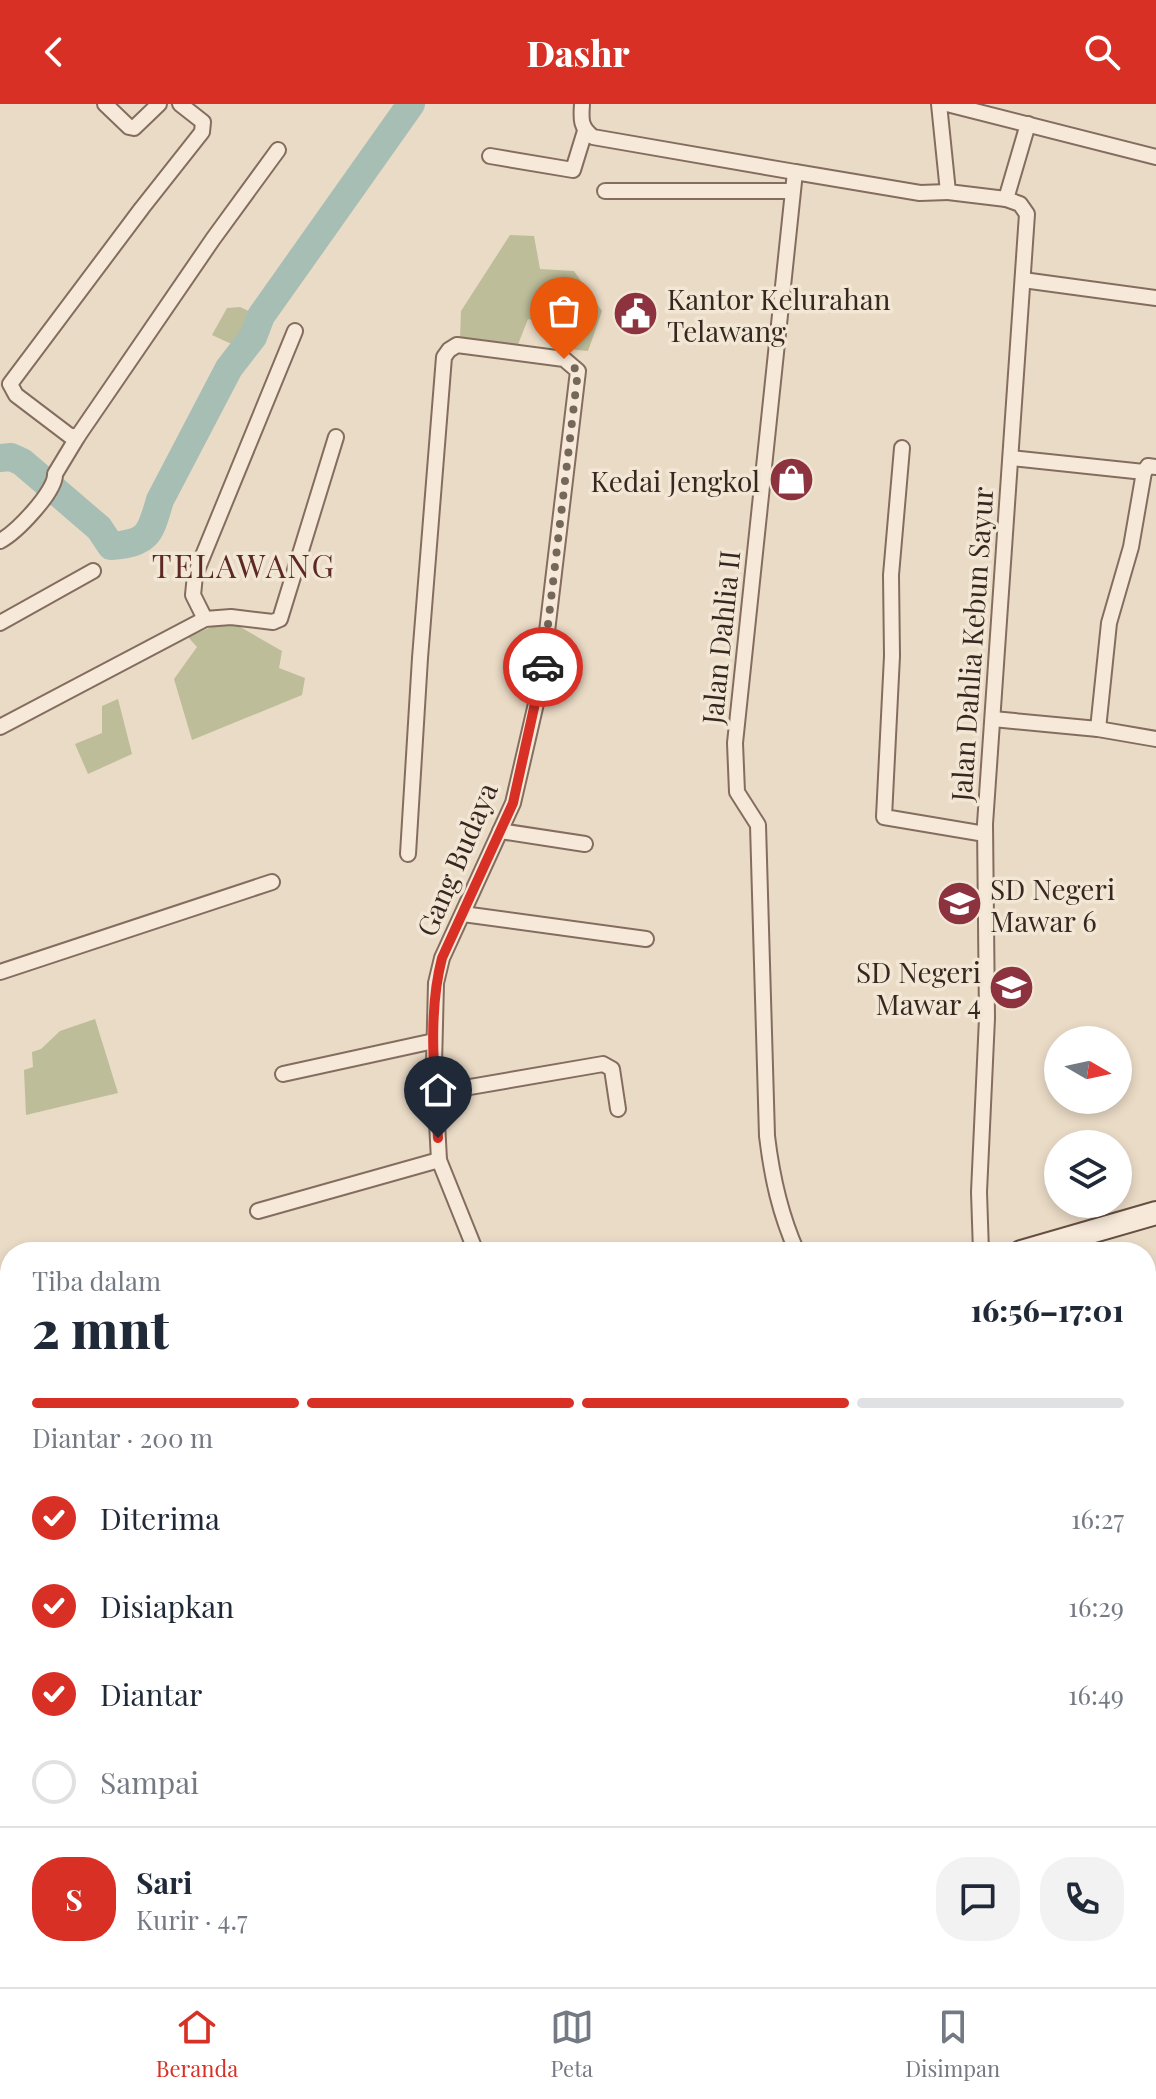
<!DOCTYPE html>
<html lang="id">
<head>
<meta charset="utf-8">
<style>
  :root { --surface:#fff; --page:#f2f2f3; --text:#1f2937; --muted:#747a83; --line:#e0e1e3; --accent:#d93025 }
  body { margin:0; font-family:"Playfair Display",serif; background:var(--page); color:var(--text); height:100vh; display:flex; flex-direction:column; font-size:30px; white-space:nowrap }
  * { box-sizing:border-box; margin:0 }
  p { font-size:26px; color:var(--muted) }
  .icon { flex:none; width:44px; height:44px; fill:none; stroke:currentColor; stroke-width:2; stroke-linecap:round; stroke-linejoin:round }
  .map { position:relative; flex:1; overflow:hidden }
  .sheet { position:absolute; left:0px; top:1138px; width:1156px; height:746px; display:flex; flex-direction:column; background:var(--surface); border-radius:32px 32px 0 0; box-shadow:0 4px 12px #0003 }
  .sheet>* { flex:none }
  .needle { width:52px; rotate:99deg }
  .buttons { position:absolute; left:1044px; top:922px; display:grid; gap:16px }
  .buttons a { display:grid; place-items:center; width:88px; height:88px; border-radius:50%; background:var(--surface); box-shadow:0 4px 12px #0003; font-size:40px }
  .pin { position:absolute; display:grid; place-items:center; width:68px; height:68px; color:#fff; margin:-82px -34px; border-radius:50% 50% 50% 0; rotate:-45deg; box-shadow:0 0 8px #0007 }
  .pin .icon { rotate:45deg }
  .courier { position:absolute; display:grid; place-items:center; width:80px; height:80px; margin:-40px; border:6px solid #d93025; border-radius:50%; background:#fff; color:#222; box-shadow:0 2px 10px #0007 }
  .headline em { font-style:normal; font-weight:800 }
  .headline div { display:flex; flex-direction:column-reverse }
  .headline { display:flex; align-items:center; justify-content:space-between; height:136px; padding:0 32px }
  h1 { font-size:52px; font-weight:800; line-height:60px }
  .bar { display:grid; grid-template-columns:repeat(4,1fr); gap:12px 8px; align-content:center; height:96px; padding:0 32px }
  .bar i { height:10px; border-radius:6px; background:var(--line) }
  .bar .current { background:var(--accent) }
  .bar p { grid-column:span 4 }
  .line { display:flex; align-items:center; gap:20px; padding:0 32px; border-top:2px solid var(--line) }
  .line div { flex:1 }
  .round { display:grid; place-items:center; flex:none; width:84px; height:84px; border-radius:32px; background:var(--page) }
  ol { padding:0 32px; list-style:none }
  li { display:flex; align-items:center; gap:24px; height:88px }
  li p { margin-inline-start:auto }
  li .icon { padding:8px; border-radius:50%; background:var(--accent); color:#fff; stroke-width:4 }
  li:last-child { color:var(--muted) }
  li i { width:44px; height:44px; border:4px solid var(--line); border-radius:50% }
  header { display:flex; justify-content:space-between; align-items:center; height:104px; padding:0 32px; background:var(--accent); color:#fff; font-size:36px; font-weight:800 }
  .dock { display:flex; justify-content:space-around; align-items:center; height:112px; border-top:2px solid var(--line); background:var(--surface); font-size:22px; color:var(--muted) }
  .dock a { display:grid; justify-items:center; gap:4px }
  .dock .current { color:var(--accent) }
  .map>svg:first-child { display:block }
  .green { fill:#c7c79b }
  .cemetery { fill:#bdbd9a }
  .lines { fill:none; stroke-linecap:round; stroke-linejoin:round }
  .stream { stroke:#6f8c81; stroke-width:5 }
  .river { stroke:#a7beb4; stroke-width:28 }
  .street-casing { stroke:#846d5e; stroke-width:18 }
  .secondary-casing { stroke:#664e41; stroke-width:26 }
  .street { stroke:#f6e9d9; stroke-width:14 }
  .secondary { stroke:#f6e9d9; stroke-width:22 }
  .done { stroke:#75675a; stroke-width:8; stroke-dasharray:0 14.4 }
  .route { stroke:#d93025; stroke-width:10 }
  .labels { text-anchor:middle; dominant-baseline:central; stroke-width:7; stroke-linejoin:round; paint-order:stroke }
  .poi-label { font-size:28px; fill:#362820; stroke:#f2e6d5; text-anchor:start }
  .street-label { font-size:28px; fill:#362820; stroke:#f2e6d5 }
  .quarter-label { font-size:32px; letter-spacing:2px; fill:#5e2823; stroke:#f2e6d5 }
</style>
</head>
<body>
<header><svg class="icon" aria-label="back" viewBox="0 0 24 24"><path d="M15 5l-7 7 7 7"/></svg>Dashr<svg class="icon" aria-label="search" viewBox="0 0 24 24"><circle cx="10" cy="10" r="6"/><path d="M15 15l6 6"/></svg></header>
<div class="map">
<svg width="1156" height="1883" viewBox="0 0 1156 1883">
  <rect width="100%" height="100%" fill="#eadbc6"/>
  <path class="green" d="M0,1719L10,1729V1874H67L71,1883H0Z"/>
  <g class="cemetery">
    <path d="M510,131L534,132L540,165L574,167L602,207L588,247L550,243L556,223L528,215L517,243L460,236L461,207Z"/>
    <path d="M240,203L255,210L238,243L212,231L227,204Z"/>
    <path d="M228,516L282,547L279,564L305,574L302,591L192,636L174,575L197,543L188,533Z"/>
    <path d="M118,595L132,650L88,670L75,640L102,629V602Z"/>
    <path d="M95,915L118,989L26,1011L24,966L33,963L32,948L41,945L60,927Z"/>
  </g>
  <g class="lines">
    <path class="stream" d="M589,1874L598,1883"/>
    <path class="river" d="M0,354L11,353L22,358L99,424L111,442C149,439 150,430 160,396L229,264L253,233L261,212L411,0"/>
    <defs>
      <g id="street">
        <path d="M105,0L129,23L134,24L159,0"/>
        <path d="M582,0C581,15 580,23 593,33L795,68"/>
        <path d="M939,0L948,88L1006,95L1020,100L1027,110L985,720L987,914L979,1088L981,1148"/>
        <path d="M947,0L1156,53"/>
        <path d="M490,52L573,66L585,27"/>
        <path d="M605,87H792"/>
        <path d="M1006,95L1028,20"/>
        <path d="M1023,176L1156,194"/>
        <path d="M78,332H70L16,291L10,280L142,104L202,28L203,18L180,0"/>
        <path d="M902,344L891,471L892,552L884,713L985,730"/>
        <path d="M1011,354L1144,368L1148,362L1156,363"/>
        <path d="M0,437C17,428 56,387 55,370L78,332L213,135L278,46"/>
        <path d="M205,515L193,491L195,471L295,227"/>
        <path d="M0,519L93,467"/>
        <path d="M993,615L1098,625L1109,519L1131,443L1144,368"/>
        <path d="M0,623L205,515L231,513L273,518L280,515L336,333"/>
        <path d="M1098,625L1156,635"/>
        <path d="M500,727L585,740"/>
        <path d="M408,750L420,554L444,253L449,246L457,241L564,255L578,267L541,578L513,699L442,854L436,879L434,961L439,1056L476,1148"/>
        <path d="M463,810L646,835"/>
        <path d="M0,868L272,778"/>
        <path d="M283,970L434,937"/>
        <path d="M435,989L603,960L612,965L618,1005"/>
        <path d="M258,1107L439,1056"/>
        <path d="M797,1148C780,1110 772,1074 767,1032L758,721L737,688L735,639L795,68L920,89L948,88"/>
        <path d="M1057,1883L1065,1874"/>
      </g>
      <g id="secondary">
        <path d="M1021,1148L1156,1109"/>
        <path d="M0,1492L10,1489"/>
        <path d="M0,1649L10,1675"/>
        <path d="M87,1874L90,1883"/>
        <path d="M620,1874L630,1883"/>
      </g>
    </defs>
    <use href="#street" class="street-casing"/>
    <use href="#secondary" class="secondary-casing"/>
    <use href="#street" class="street"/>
    <use href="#secondary" class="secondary"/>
  </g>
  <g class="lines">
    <path class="done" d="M543,563L578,267L564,255"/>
    <path class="route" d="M438,1034C435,975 427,912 442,854L513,699L543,563"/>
  </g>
  <defs>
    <symbol id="civic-disc" viewBox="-11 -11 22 22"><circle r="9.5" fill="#8d3340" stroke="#f2e6d5"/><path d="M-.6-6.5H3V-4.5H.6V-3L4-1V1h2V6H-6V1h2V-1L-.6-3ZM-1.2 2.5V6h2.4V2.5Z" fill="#fff"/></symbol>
    <symbol id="shop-disc" viewBox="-11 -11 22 22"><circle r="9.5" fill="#8d3340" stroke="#f2e6d5"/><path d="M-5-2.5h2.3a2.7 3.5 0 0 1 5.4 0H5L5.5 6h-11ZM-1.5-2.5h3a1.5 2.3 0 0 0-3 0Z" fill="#fff"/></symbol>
    <symbol id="school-disc" viewBox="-11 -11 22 22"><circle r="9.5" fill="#8d3340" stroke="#f2e6d5"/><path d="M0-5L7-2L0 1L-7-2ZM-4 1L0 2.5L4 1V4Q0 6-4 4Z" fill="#fff"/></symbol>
  </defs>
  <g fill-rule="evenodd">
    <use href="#civic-disc" x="610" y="184" width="51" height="51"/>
    <use href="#shop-disc" x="766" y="350" width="51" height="51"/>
    <use href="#school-disc" x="934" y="774" width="51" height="51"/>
    <use href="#school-disc" x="986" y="858" width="51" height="51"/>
  </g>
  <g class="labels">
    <g class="poi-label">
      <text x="667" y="194">Kantor Kelurahan<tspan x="667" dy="32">Telawang</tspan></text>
      <text x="760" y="376" text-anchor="end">Kedai Jengkol</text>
      <text x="990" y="784">SD Negeri<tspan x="990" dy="32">Mawar 6</tspan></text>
      <text x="981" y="867" text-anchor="end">SD Negeri<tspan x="981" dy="32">Mawar 4</tspan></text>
    </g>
    <g class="street-label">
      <text transform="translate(720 533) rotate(-84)">Jalan Dahlia II</text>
      <text transform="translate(971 540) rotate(-86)">Jalan Dahlia Kebun Sayur</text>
      <text transform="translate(456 755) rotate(-67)">Gang Budaya</text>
    </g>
    <g class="quarter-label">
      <text x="244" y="460">TELAWANG</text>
    </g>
  </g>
</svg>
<div class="buttons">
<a><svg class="needle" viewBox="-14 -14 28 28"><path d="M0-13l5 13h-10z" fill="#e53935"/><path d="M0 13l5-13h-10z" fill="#747a83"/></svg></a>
<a><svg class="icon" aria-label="layers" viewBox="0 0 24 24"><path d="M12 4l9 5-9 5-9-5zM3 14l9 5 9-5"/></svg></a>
</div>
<div class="pin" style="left:564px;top:255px;background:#ea580c"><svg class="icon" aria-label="bag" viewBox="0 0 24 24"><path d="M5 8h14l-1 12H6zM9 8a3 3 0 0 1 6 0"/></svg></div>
<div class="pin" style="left:438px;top:1034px;background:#1f2937"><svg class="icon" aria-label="home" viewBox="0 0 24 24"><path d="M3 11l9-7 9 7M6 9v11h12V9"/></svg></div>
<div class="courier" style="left:543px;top:563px"><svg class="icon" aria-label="car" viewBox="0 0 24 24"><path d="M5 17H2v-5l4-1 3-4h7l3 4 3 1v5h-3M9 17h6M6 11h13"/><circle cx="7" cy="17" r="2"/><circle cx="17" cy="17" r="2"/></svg></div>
<section class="sheet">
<div class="headline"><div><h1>2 mnt</h1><p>Tiba dalam</p></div><em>16:56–17:01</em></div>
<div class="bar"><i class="current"></i><i class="current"></i><i class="current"></i><i></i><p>Diantar · 200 m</p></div>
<ol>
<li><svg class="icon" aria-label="check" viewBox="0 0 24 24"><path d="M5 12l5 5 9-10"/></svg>Diterima<p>16:27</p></li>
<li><svg class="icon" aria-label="check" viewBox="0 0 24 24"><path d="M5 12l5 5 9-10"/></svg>Disiapkan<p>16:29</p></li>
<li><svg class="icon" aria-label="check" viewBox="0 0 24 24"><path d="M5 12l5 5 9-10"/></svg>Diantar<p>16:49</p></li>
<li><i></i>Sampai</li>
</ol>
<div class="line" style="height:144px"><b class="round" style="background:var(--accent);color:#fff">S</b><div><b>Sari</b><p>Kurir · 4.7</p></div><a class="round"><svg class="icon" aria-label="chat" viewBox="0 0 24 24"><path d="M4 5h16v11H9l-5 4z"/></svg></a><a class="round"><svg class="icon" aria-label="phone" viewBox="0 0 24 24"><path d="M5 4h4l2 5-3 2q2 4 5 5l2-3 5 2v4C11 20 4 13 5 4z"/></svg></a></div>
</section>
</div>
<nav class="dock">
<a class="current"><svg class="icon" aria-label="home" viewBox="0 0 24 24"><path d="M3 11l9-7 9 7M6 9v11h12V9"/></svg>Beranda</a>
<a><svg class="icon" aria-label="map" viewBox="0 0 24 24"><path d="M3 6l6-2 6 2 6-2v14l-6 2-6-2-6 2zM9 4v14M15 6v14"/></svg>Peta</a>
<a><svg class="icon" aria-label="saved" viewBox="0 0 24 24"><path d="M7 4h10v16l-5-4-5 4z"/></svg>Disimpan</a>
</nav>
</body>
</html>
